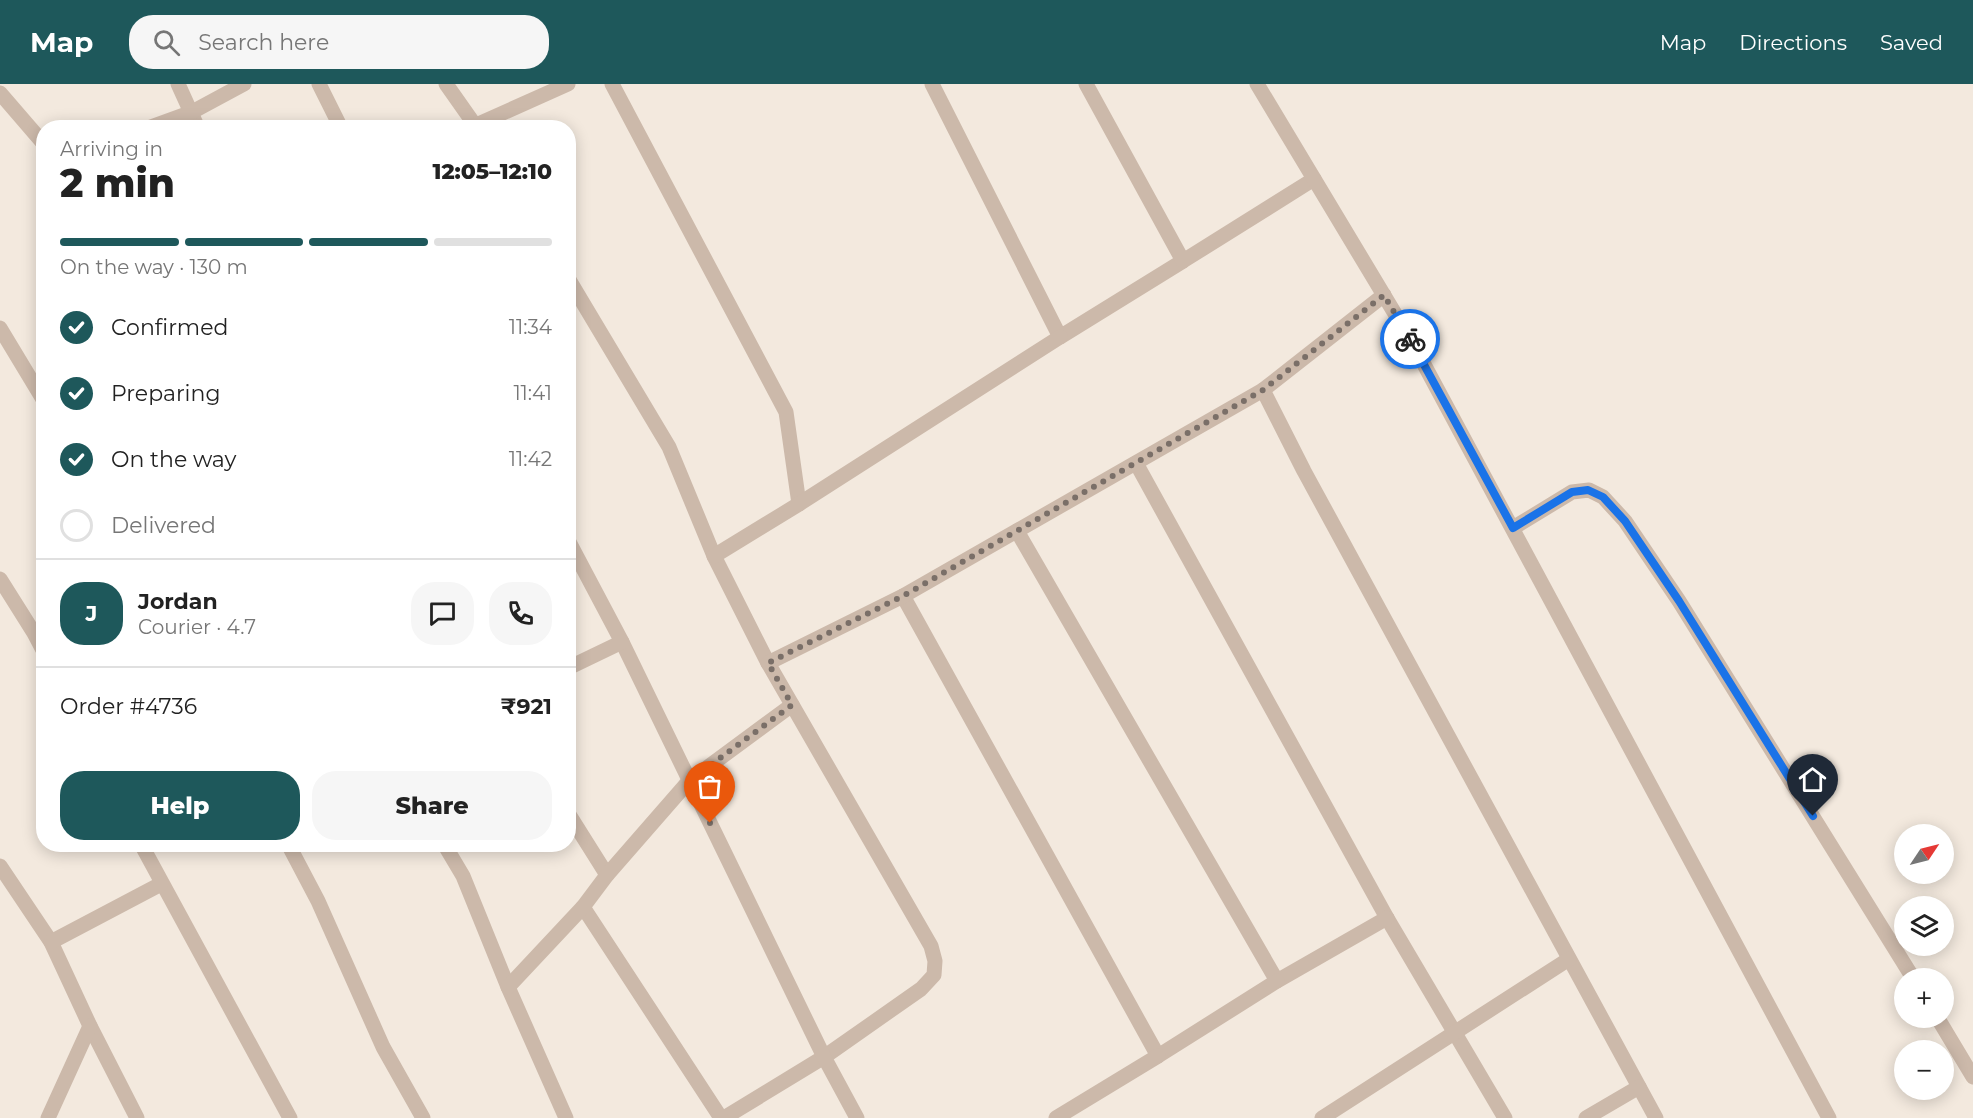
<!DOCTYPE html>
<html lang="en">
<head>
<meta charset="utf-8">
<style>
  :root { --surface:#fff; --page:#f6f6f6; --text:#222; --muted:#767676; --line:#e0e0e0; --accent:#1e585b }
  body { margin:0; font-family:Montserrat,sans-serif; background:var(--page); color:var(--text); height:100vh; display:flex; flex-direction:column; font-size:22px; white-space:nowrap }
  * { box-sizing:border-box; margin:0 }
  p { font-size:20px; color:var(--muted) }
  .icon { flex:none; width:33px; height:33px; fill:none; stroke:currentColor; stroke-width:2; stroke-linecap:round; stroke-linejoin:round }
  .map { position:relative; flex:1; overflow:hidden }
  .details { position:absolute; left:36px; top:36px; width:540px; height:732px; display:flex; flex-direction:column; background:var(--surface); border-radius:24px; box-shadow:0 3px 15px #0003 }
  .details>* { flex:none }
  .needle { width:39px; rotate:55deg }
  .tools { position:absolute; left:1894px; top:740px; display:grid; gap:12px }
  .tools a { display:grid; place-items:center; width:60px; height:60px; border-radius:50%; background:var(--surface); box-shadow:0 3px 15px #0003; font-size:30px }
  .pin { position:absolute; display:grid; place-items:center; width:51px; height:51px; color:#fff; margin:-62px -26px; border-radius:50% 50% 50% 0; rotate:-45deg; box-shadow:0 0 6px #0007 }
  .pin .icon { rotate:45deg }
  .courier { position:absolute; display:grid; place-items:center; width:60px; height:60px; margin:-30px; border:4px solid #1a73e8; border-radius:50%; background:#fff; color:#222; box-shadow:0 2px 8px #0007 }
  .summary em { font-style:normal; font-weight:800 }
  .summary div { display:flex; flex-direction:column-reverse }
  .summary { display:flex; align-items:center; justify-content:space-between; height:102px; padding:0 24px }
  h1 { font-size:39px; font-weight:800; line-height:45px }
  .bar { display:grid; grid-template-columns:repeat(4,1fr); gap:9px 6px; align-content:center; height:72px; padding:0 24px }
  .bar i { height:8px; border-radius:4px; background:var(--line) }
  .bar .on { background:var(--accent) }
  .bar p { grid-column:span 4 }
  .line { display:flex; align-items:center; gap:15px; padding:0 24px; border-top:2px solid var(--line) }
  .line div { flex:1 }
  .round { display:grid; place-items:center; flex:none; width:63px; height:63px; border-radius:24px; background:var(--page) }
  ol { padding:0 24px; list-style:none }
  li { display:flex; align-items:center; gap:18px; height:66px }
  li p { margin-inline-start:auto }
  li .icon { padding:6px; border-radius:50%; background:var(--accent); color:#fff; stroke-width:4 }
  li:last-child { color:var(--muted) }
  li i { width:33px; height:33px; border:3px solid var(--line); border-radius:50% }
  .action { display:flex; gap:12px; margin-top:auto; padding:12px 24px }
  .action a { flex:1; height:69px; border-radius:24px; background:var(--accent); color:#fff; font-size:24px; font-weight:800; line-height:69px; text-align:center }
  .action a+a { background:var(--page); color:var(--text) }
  header { display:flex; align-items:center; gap:36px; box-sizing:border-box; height:84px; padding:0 30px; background:var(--accent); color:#fff }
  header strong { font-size:28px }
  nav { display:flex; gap:33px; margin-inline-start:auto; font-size:21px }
  .search { width:420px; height:54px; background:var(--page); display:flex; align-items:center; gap:15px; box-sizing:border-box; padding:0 21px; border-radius:24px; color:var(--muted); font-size:22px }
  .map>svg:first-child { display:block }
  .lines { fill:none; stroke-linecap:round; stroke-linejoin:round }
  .minor { stroke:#ccb9aa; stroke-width:15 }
  .done { stroke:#7a6f68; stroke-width:6; stroke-dasharray:0 10.8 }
  .route { stroke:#1a73e8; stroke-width:8 }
</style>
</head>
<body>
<header>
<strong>Map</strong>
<div class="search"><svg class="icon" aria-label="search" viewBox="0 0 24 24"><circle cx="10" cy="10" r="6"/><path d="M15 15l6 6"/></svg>Search here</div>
<nav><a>Map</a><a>Directions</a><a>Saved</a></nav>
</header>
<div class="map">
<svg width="1973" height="1034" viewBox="0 0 1973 1034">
  <rect width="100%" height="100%" fill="#f3e9de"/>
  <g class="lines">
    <g class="minor">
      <path d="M178,0L198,44"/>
      <path d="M319,0L341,44"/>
      <path d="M446,0L477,44"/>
      <path d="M612,0L786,328L799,420"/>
      <path d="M932,0L1060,253L1183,177"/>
      <path d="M1086,0L1183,177L1314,95"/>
      <path d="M1257,0L1412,258L1829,1034"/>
      <path d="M0,9L44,60"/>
      <path d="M476,41L568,0"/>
      <path d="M148,44L192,28L244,0"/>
      <path d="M568,194L669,363L714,472L768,579L931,862L935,877L934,891L921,905L824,973L724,1034"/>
      <path d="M1384,211L1263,306L1304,387L1656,1034"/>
      <path d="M0,244L44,317"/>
      <path d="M1136,379L1387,834L1505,1034"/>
      <path d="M1513,444L1572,408L1589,406L1603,413L1625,437L1679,517L1913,894"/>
      <path d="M1017,447L1277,897L1387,834"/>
      <path d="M568,456L622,558L824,973L857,1034"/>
      <path d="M714,472L799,420L1060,253"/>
      <path d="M0,495L34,549L44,568"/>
      <path d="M903,512L1158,972L1277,897"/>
      <path d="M768,579L903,512L1263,306"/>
      <path d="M568,584L622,558"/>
      <path d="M568,729L607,791"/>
      <path d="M141,760L290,1034"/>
      <path d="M288,760L318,817L383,963L423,1034"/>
      <path d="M444,760L463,792L508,903L566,1034"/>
      <path d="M0,782L51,858L90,942L137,1034"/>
      <path d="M583,823L721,1034"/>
      <path d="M51,858L161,800"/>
      <path d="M508,903L583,823L607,791L689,697L792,621"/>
      <path d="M1937,933L1973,993"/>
      <path d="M48,1034L90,942"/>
      <path d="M1056,1034L1158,972"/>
      <path d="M1322,1034L1569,875"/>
      <path d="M1586,1034L1639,1003"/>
    </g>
  </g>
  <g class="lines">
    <path class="done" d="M710,739L689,697L792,621L768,579L903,512L1263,306L1384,211L1410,255"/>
    <path class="route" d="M1410,255L1513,444L1572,408L1588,406L1603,413L1625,437L1679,517L1813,732"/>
  </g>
</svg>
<div class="tools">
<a><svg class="needle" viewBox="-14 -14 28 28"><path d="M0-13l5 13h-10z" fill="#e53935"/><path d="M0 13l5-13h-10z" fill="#767676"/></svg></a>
<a><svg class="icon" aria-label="layers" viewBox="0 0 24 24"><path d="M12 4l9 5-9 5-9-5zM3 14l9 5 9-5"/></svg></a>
<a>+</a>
<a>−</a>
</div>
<div class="pin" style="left:710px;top:739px;background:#ea580c"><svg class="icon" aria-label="bag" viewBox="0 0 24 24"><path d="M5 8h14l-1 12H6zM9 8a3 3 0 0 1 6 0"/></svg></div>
<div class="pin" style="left:1813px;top:732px;background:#1f2937"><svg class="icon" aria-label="home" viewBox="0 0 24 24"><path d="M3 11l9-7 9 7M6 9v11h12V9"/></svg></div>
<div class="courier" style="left:1410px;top:255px"><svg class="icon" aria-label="bike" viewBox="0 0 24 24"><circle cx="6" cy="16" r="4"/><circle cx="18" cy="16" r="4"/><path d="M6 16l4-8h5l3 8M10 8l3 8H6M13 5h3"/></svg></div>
<section class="details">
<div class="summary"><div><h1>2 min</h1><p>Arriving in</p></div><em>12:05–12:10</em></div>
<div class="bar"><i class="on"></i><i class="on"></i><i class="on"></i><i></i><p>On the way · 130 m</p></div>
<ol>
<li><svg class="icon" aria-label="check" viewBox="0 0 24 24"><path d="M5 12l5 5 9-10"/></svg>Confirmed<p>11:34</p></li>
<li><svg class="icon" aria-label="check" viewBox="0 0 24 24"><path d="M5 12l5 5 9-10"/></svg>Preparing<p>11:41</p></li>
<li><svg class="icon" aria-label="check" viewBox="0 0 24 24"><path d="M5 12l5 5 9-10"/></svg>On the way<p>11:42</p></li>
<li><i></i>Delivered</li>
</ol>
<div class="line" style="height:108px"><b class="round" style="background:var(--accent);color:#fff">J</b><div><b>Jordan</b><p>Courier · 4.7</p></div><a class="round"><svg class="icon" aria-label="chat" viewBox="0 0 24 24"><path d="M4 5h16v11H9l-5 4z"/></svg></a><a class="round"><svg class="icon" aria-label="phone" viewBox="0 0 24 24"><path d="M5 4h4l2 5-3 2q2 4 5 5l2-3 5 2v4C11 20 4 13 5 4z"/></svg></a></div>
<div class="line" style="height:78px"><div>Order #4736</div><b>₹921</b></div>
<div class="action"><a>Help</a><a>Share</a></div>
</section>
</div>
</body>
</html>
